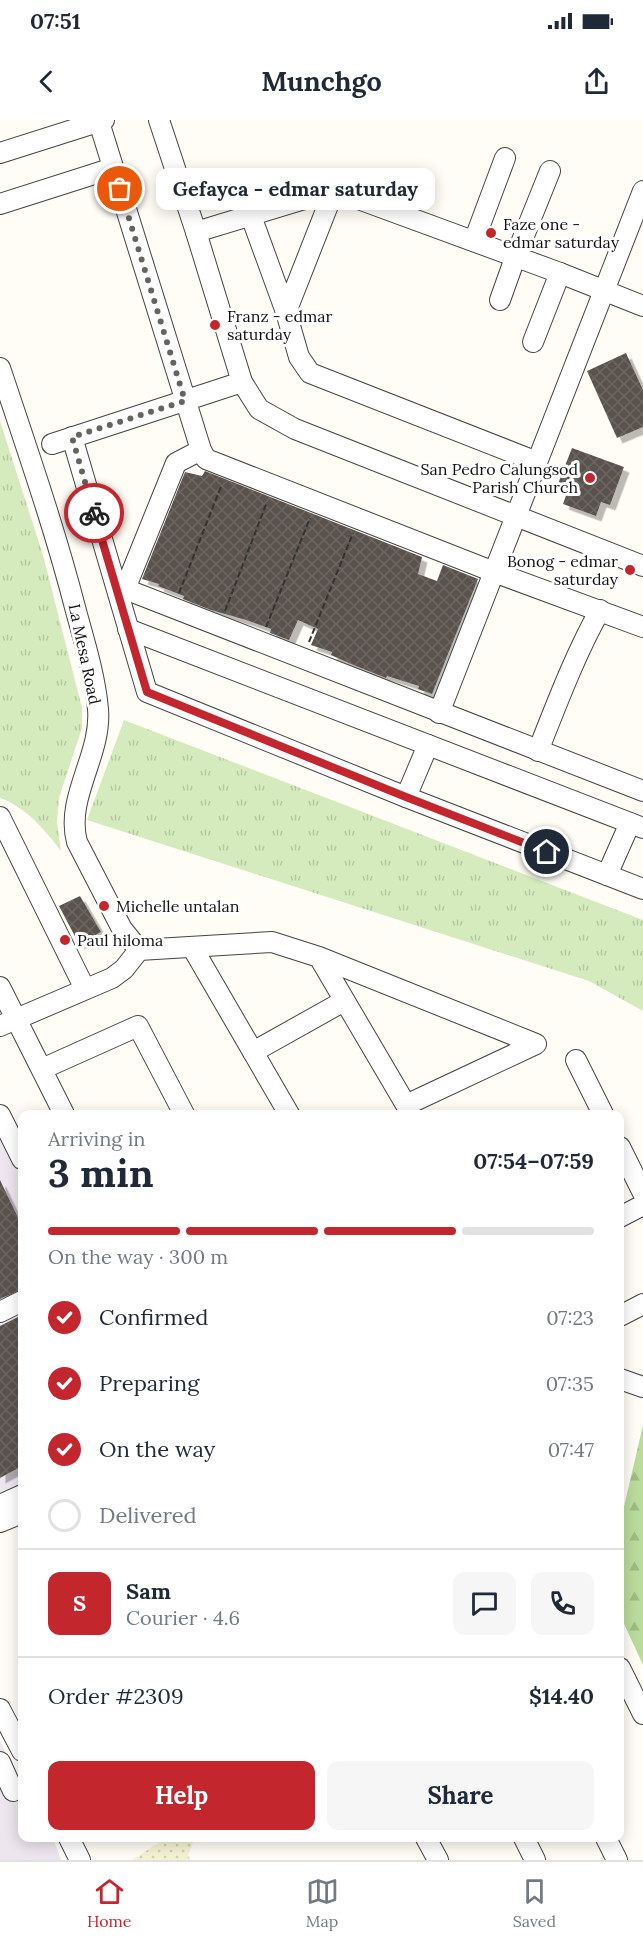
<!DOCTYPE html>
<html lang="en">
<head>
<meta charset="utf-8">
<style>
  :root { --surface:#fff; --page:#f6f6f7; --text:#1f2937; --muted:#747a83; --line:#e0e1e3; --accent:#c4262e }
  body { margin:0; font-family:Lora,serif; background:var(--page); color:var(--text); height:100vh; display:flex; flex-direction:column; font-size:22px; white-space:nowrap }
  * { box-sizing:border-box; margin:0 }
  p { font-size:20px; color:var(--muted) }
  .icon { flex:none; width:33px; height:33px; fill:none; stroke:currentColor; stroke-width:2; stroke-linecap:round; stroke-linejoin:round }
  .map { position:relative; flex:1; overflow:hidden }
  .side { position:absolute; left:18px; top:990px; width:606px; height:732px; display:flex; flex-direction:column; background:var(--surface); border-radius:12px; box-shadow:0 3px 15px #0003 }
  .side>* { flex:none }
  .pin { position:absolute; display:grid; place-items:center; width:51px; height:51px; color:#fff; margin:-26px; border:3px solid #fff; border-radius:50%; box-shadow:0 2px 6px #0007 }
  .courier { position:absolute; display:grid; place-items:center; width:60px; height:60px; margin:-30px; border:4px solid #c4262e; border-radius:50%; background:#fff; color:#222; box-shadow:0 2px 8px #0007 }
  .bubble { position:absolute; height:42px; border-radius:12px; background:var(--surface); box-shadow:0 3px 15px #0003; font-size:20px; font-weight:800; line-height:42px; text-align:center }
  .head em { font-style:normal; font-weight:800 }
  .head div { display:flex; flex-direction:column-reverse }
  .head { display:flex; align-items:center; justify-content:space-between; height:102px; padding:0 30px }
  h1 { font-size:39px; font-weight:800; line-height:45px }
  .bar { display:grid; grid-template-columns:repeat(4,1fr); gap:9px 6px; align-content:center; height:72px; padding:0 30px }
  .bar i { height:8px; border-radius:4px; background:var(--line) }
  .bar .selected { background:var(--accent) }
  .bar p { grid-column:span 4 }
  .line { display:flex; align-items:center; gap:15px; padding:0 30px; border-top:2px solid var(--line) }
  .line div { flex:1 }
  .round { display:grid; place-items:center; flex:none; width:63px; height:63px; border-radius:12px; background:var(--page) }
  ol { padding:0 30px; list-style:none }
  li { display:flex; align-items:center; gap:18px; height:66px }
  li p { margin-inline-start:auto }
  li .icon { padding:6px; border-radius:50%; background:var(--accent); color:#fff; stroke-width:4 }
  li:last-child { color:var(--muted) }
  li i { width:33px; height:33px; border:3px solid var(--line); border-radius:50% }
  .primary-button { display:flex; gap:12px; margin-top:auto; padding:12px 30px }
  .primary-button a { flex:1; height:69px; border-radius:12px; background:var(--accent); color:#fff; font-size:24px; font-weight:800; line-height:69px; text-align:center }
  .primary-button a+a { background:var(--page); color:var(--text) }
  .status { display:flex; justify-content:space-between; align-items:center; height:42px; padding:0 30px; background:var(--surface); direction:ltr }
  .status svg { height:16px; fill:currentColor }
  header { display:flex; justify-content:space-between; align-items:center; height:78px; padding:0 30px; background:var(--surface); font-size:27px; font-weight:800 }
  .dock { display:flex; justify-content:space-around; align-items:center; height:84px; border-top:2px solid var(--line); background:var(--surface); font-size:16px; color:var(--muted) }
  .dock a { display:grid; justify-items:center; gap:3px }
  .dock .selected { color:var(--accent) }
  .map>svg:first-child { display:block }
  .industrial { fill:#eee6ef }
  .farmland { fill:url(#farmland-dots) }
  .grass { fill:url(#grass-tufts) }
  .forest { fill:url(#forest-firs) }
  .building { fill:url(#building-cross-hatch); filter:url(#shadow) }
  .lines { fill:none; stroke-linecap:round; stroke-linejoin:round }
  .minor-casing { stroke:#444; stroke-width:22 }
  .path { stroke:#333; stroke-width:2; stroke-dasharray:6 3; stroke-linecap:butt }
  .minor { stroke:#fff; stroke-width:20 }
  .done { stroke:#646461; stroke-width:6; stroke-dasharray:0 10.8 }
  .route { stroke:#c4262e; stroke-width:8 }
  .poi-dot { fill:#c4262e; stroke:#fff; stroke-width:2 }
  .labels { text-anchor:middle; dominant-baseline:central; stroke-width:6; stroke-linejoin:round; paint-order:stroke }
  .poi-label { font-size:16px; fill:#111; stroke:#fff; text-anchor:start }
  .street-label { font-size:16px; fill:#111; stroke:#fff }
</style>
</head>
<body>
<div class="status"><b>07:51</b><svg viewBox="0 0 49 12"><path d="M0 12V9h3v3zM5 12V6h3v6zM10 12V3h3v9zM15 12V0h3v12zM26 1h20v11H26zM47 4h2v5h-2z"/></svg></div>
<header><svg class="icon" aria-label="back" viewBox="0 0 24 24"><path d="M15 5l-7 7 7 7"/></svg>Munchgo<svg class="icon" aria-label="share" viewBox="0 0 24 24"><path d="M12 15V3M7 8l5-5 5 5M5 13v7h14v-7"/></svg></header>
<div class="map">
<svg width="643" height="1740" viewBox="0 0 643 1740">
  <defs>
    <pattern id="farmland-dots" width="8" height="8" patternUnits="userSpaceOnUse" patternTransform="scale(1.5)"><rect width="8" height="8" fill="#f6f3d4"/><path d="M2 2h.1M6 6h.1" fill="none" stroke="#d2cfb5" stroke-width="1.8" stroke-linecap="round"/></pattern>
    <pattern id="grass-tufts" width="24" height="20" patternUnits="userSpaceOnUse" patternTransform="scale(1.5)"><rect width="24" height="20" fill="#d5ebbd"/><path d="M3 7l-1-3M5 7V3M7 7l1-3M15 17l-1-3M17 17v-4M19 17l1-3" fill="none" stroke="#b6c8a1"/></pattern>
    <pattern id="forest-firs" width="22" height="20" patternUnits="userSpaceOnUse" patternTransform="scale(1.5)"><rect width="22" height="20" fill="#b9dc9c"/><path d="M5 1l3.5 6h-7zM16 11l3.5 6h-7z" fill="#9ebc85"/></pattern>
    <pattern id="building-cross-hatch" width="8" height="8" patternUnits="userSpaceOnUse" patternTransform="scale(1.5)"><rect width="8" height="8" fill="#5a524d"/><path d="M0 0l8 8M0 8l8-8" fill="none" stroke="#6d6662"/></pattern>
    <filter id="shadow"><feDropShadow dx="5.5" dy="5.5" stdDeviation="0" flood-color="#0004"/></filter>
  </defs>
  <rect width="100%" height="100%" fill="#fffdf5"/>
  <g class="industrial">
    <path d="M0,1017L22,1059V1386L0,1394Z"/>
    <path d="M0,1621L22,1662V1718H53L61,1740H0Z"/>
  </g>
  <path class="farmland" d="M166,1718H195L188,1736L191,1740H132Z"/>
  <g class="grass">
    <path d="M0,301L43,435L82,588V608L59,678L57,703L61,731C45,710 26,687 0,678Z"/>
    <path d="M124,600L643,800V891L589,861L87,700Z"/>
  </g>
  <path class="forest" d="M643,1305V1545L620,1495V1404Z"/>
  <g class="building">
    <path d="M626,233L643,270V307L617,318L587,251Z"/>
    <path d="M572,328L624,347L610,385L601,382L596,396L563,384L567,373L556,369Z"/>
    <path d="M205,351L422,437L418,454L437,461L443,445L478,459L432,574L418,569L419,566L387,556L386,558L351,544L331,535L332,532L311,525L318,509L298,500L289,520L270,513L271,509L246,500L211,490L183,479L184,476L158,466L159,464L142,459L185,352L202,356Z"/>
    <path d="M80,776L101,812L79,824L59,786Z"/>
    <path d="M0,1060L22,1106V1169L0,1179Z"/>
    <path d="M22,1195V1346L0,1358V1206Z"/>
  </g>
  <g class="lines">
    <defs>
      <g id="minor">
        <path d="M159,0L196,112L242,262L259,289L295,309L643,446"/>
        <path d="M99,2L201,330L206,339L494,452L643,507"/>
        <path d="M0,33L104,0"/>
        <path d="M0,84L113,48"/>
        <path d="M251,96L286,192L334,70"/>
        <path d="M196,112L334,70L560,153L643,186"/>
        <path d="M474,121L505,38"/>
        <path d="M500,180L515,138L550,51"/>
        <path d="M286,192L299,237L310,253L537,342"/>
        <path d="M533,222L560,153"/>
        <path d="M0,248C27,329 55,409 76,491C85,524 95,556 98,589C102,635 65,677 77,722L122,809L139,830L124,849L112,858L0,906"/>
        <path d="M72,317L147,572L406,677L643,769"/>
        <path d="M52,324L242,262"/>
        <path d="M201,330L176,343L125,469L643,671"/>
        <path d="M128,509L643,708"/>
        <path d="M439,593L643,71"/>
        <path d="M538,631C557,583 575,535 600,490"/>
        <path d="M406,677L428,625"/>
        <path d="M0,697L85,869"/>
        <path d="M607,755L630,703"/>
        <path d="M192,827L289,994"/>
        <path d="M139,830L272,822L319,837L536,924L406,985L319,837"/>
        <path d="M0,867L64,994"/>
        <path d="M253,932L344,881"/>
        <path d="M576,940L603,994"/>
        <path d="M42,949L138,906L184,994"/>
        <path d="M0,995L22,1039"/>
        <path d="M620,1027L643,1073"/>
        <path d="M620,1097L643,1085"/>
        <path d="M0,1192L22,1181"/>
        <path d="M620,1196L643,1184"/>
        <path d="M620,1259L643,1267"/>
        <path d="M0,1385L22,1375"/>
        <path d="M0,1402L22,1393"/>
        <path d="M620,1548L643,1594"/>
        <path d="M0,1589L22,1631"/>
        <path d="M0,1642L13,1671"/>
        <path d="M69,1718L80,1740"/>
        <path d="M426,1718L438,1740"/>
        <path d="M524,1718L535,1740"/>
        <path d="M606,1718L617,1740"/>
      </g>
    </defs>
    <use href="#minor" class="minor-casing"/>
    <g class="path">
      <path d="M179,473L222,364"/>
      <path d="M225,491L267,382"/>
      <path d="M266,507L310,398"/>
      <path d="M309,522L353,413"/>
    </g>
    <use href="#minor" class="minor"/>
  </g>
  <g class="lines">
    <path class="done" d="M94,393L72,317L185,281L120,69"/>
    <path class="route" d="M94,393L147,572L406,677L547,732"/>
  </g>
  <g class="poi-dot">
    <circle cx="491" cy="113" r="6"/>
    <circle cx="215" cy="205" r="6"/>
    <circle cx="590" cy="358" r="6"/>
    <circle cx="630" cy="450" r="6"/>
    <circle cx="104" cy="786" r="6"/>
    <circle cx="65" cy="820" r="6"/>
  </g>
  <g class="labels">
    <g class="poi-label">
      <text x="503" y="104">Faze one -<tspan x="503" dy="18">edmar saturday</tspan></text>
      <text x="227" y="196">Franz - edmar<tspan x="227" dy="18">saturday</tspan></text>
      <text x="578" y="349" text-anchor="end">San Pedro Calungsod<tspan x="578" dy="18">Parish Church</tspan></text>
      <text x="618" y="441" text-anchor="end">Bonog - edmar<tspan x="618" dy="18">saturday</tspan></text>
      <text x="116" y="786">Michelle untalan</text>
      <text x="77" y="820">Paul hiloma</text>
    </g>
    <g class="street-label">
      <text transform="translate(85 534) rotate(78)">La Mesa Road</text>
    </g>
  </g>
</svg>
<div class="pin" style="left:120px;top:69px;background:#ea580c"><svg class="icon" aria-label="bag" viewBox="0 0 24 24"><path d="M5 8h14l-1 12H6zM9 8a3 3 0 0 1 6 0"/></svg></div>
<div class="pin" style="left:547px;top:732px;background:#1f2937"><svg class="icon" aria-label="home" viewBox="0 0 24 24"><path d="M3 11l9-7 9 7M6 9v11h12V9"/></svg></div>
<div class="courier" style="left:94px;top:393px"><svg class="icon" aria-label="bike" viewBox="0 0 24 24"><circle cx="6" cy="16" r="4"/><circle cx="18" cy="16" r="4"/><path d="M6 16l4-8h5l3 8M10 8l3 8H6M13 5h3"/></svg></div>
<div class="bubble" style="left:156px;top:48px;width:279px">Gefayca - edmar saturday</div>
<section class="side">
<div class="head"><div><h1>3 min</h1><p>Arriving in</p></div><em>07:54–07:59</em></div>
<div class="bar"><i class="selected"></i><i class="selected"></i><i class="selected"></i><i></i><p>On the way · 300 m</p></div>
<ol>
<li><svg class="icon" aria-label="check" viewBox="0 0 24 24"><path d="M5 12l5 5 9-10"/></svg>Confirmed<p>07:23</p></li>
<li><svg class="icon" aria-label="check" viewBox="0 0 24 24"><path d="M5 12l5 5 9-10"/></svg>Preparing<p>07:35</p></li>
<li><svg class="icon" aria-label="check" viewBox="0 0 24 24"><path d="M5 12l5 5 9-10"/></svg>On the way<p>07:47</p></li>
<li><i></i>Delivered</li>
</ol>
<div class="line" style="height:108px"><b class="round" style="background:var(--accent);color:#fff">S</b><div><b>Sam</b><p>Courier · 4.6</p></div><a class="round"><svg class="icon" aria-label="chat" viewBox="0 0 24 24"><path d="M4 5h16v11H9l-5 4z"/></svg></a><a class="round"><svg class="icon" aria-label="phone" viewBox="0 0 24 24"><path d="M5 4h4l2 5-3 2q2 4 5 5l2-3 5 2v4C11 20 4 13 5 4z"/></svg></a></div>
<div class="line" style="height:78px"><div>Order #2309</div><b>$14.40</b></div>
<div class="primary-button"><a>Help</a><a>Share</a></div>
</section>
</div>
<nav class="dock">
<a class="selected"><svg class="icon" aria-label="home" viewBox="0 0 24 24"><path d="M3 11l9-7 9 7M6 9v11h12V9"/></svg>Home</a>
<a><svg class="icon" aria-label="map" viewBox="0 0 24 24"><path d="M3 6l6-2 6 2 6-2v14l-6 2-6-2-6 2zM9 4v14M15 6v14"/></svg>Map</a>
<a><svg class="icon" aria-label="saved" viewBox="0 0 24 24"><path d="M7 4h10v16l-5-4-5 4z"/></svg>Saved</a>
</nav>
</body>
</html>
